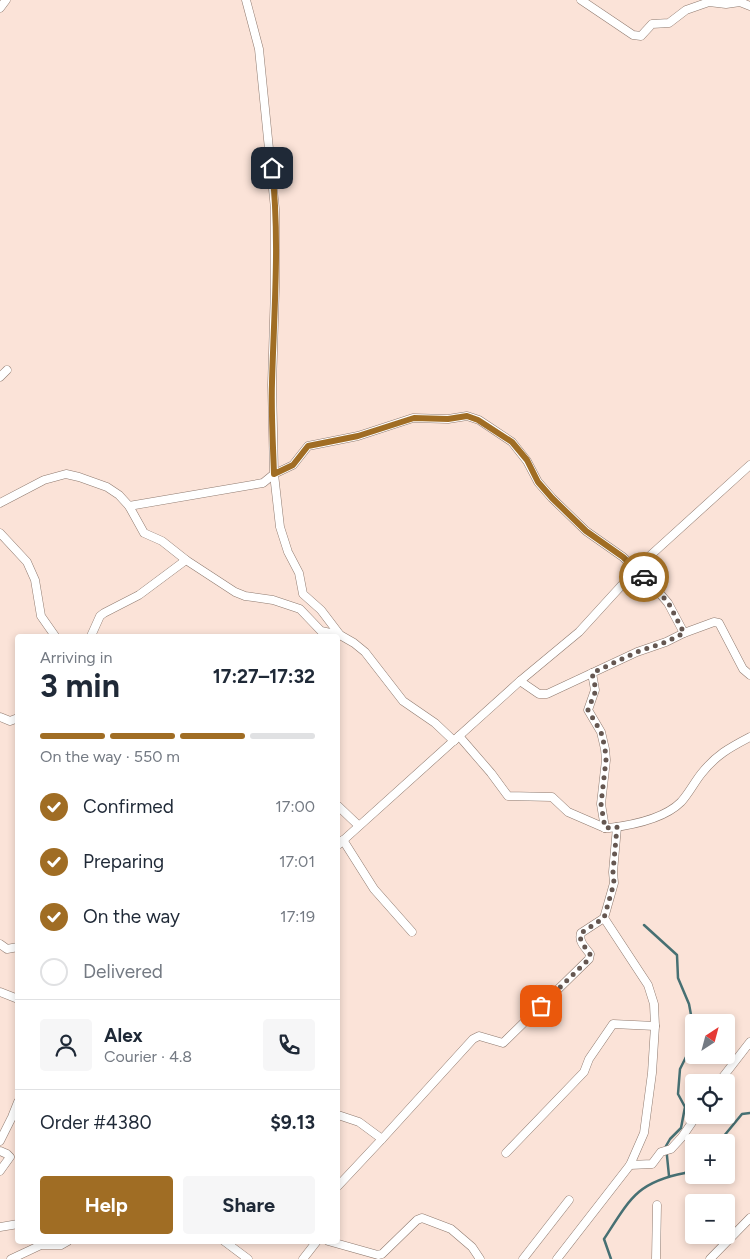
<!DOCTYPE html>
<html lang="en">
<head>
<meta charset="utf-8">
<style>
  :root { --surface:#fff; --page:#f6f6f7; --text:#1f2937; --muted:#747a83; --line:#e0e1e3; --accent:#a06d24 }
  body { margin:0; font-family:Figtree,sans-serif; background:var(--page); color:var(--text); height:100vh; display:flex; flex-direction:column; font-size:19px; white-space:nowrap }
  * { box-sizing:border-box; margin:0 }
  p { font-size:16px; color:var(--muted) }
  .icon { flex:none; width:28px; height:28px; fill:none; stroke:currentColor; stroke-width:2; stroke-linecap:round; stroke-linejoin:round }
  .map { position:relative; flex:1; overflow:hidden }
  .drawer { position:absolute; left:15px; top:634px; width:325px; height:610px; display:flex; flex-direction:column; background:var(--surface); border-radius:5px; box-shadow:0 2px 8px #0003 }
  .drawer>* { flex:none }
  .needle { width:32px; rotate:36deg }
  .controls { position:absolute; left:685px; top:1014px; display:grid; gap:10px }
  .controls a { display:grid; place-items:center; width:50px; height:50px; border-radius:5px; background:var(--surface); box-shadow:0 2px 8px #0003; font-size:25px }
  .pin { position:absolute; display:grid; place-items:center; width:42px; height:42px; color:#fff; margin:-21px; border-radius:10px; box-shadow:0 2px 8px #0006 }
  .courier { position:absolute; display:grid; place-items:center; width:50px; height:50px; margin:-25px; border:4px solid #a06d24; border-radius:50%; background:#fff; color:#222; box-shadow:0 1px 6px #0007 }
  .summary em { font-style:normal; font-weight:700 }
  .summary div { display:flex; flex-direction:column-reverse }
  .summary { display:flex; align-items:center; justify-content:space-between; height:85px; padding:0 25px }
  h1 { font-size:32px; font-weight:700; line-height:38px }
  .bar { display:grid; grid-template-columns:repeat(4,1fr); gap:8px 5px; align-content:center; height:60px; padding:0 25px }
  .bar i { height:6px; border-radius:4px; background:var(--line) }
  .bar .active { background:var(--accent) }
  .bar p { grid-column:span 4 }
  .line { display:flex; align-items:center; gap:12px; padding:0 25px; border-top:1px solid var(--line) }
  .line div { flex:1 }
  .round { display:grid; place-items:center; flex:none; width:52px; height:52px; border-radius:5px; background:var(--page) }
  ol { padding:0 25px; list-style:none }
  li { display:flex; align-items:center; gap:15px; height:55px }
  li p { margin-inline-start:auto }
  li .icon { padding:5px; border-radius:50%; background:var(--accent); color:#fff; stroke-width:4 }
  li:last-child { color:var(--muted) }
  li i { width:28px; height:28px; border:2px solid var(--line); border-radius:50% }
  .cta { display:flex; gap:10px; margin-top:auto; padding:10px 25px }
  .cta a { flex:1; height:58px; border-radius:5px; background:var(--accent); color:#fff; font-size:20px; font-weight:700; line-height:58px; text-align:center }
  .cta a+a { background:var(--page); color:var(--text) }
  .map>svg:first-child { display:block }
  .lines { fill:none; stroke-linecap:round; stroke-linejoin:round }
  .stream { stroke:#477073; stroke-width:2.5 }
  .street-casing { stroke:#8f7a6f; stroke-width:9 }
  .street { stroke:#fff; stroke-width:8 }
  .done { stroke:#655751; stroke-width:5; stroke-dasharray:0 9 }
  .route { stroke:#a06d24; stroke-width:6 }
</style>
</head>
<body>
<div class="map">
<svg width="750" height="1259" viewBox="0 0 750 1259">
  <rect width="100%" height="100%" fill="#fbe3d8"/>
  <g class="lines">
    <g class="stream">
      <path d="M644,925L677,955L678,978L689,1004L694,1031"/>
      <path d="M719,1142L742,1114L750,1113"/>
      <path d="M669,1176L666,1146L670,1139L681,1128L685,1107L678,1094L680,1069L694,1041"/>
      <path d="M611,1259L604,1239C630,1199 637,1182 685,1173L694,1162"/>
    </g>
    <defs>
      <g id="street">
        <path d="M581,0L633,35L641,36L652,24L669,23L686,10L709,2L726,4L740,2L750,6"/>
        <path d="M0,8L6,0"/>
        <path d="M0,377L7,370"/>
        <path d="M0,503L44,480L66,474L79,477L107,487L119,495L129,506L144,533L162,541L186,560L235,592L245,596L273,600L300,609L321,631L340,635L354,643L365,652L403,701L435,723L454,741"/>
        <path d="M129,506L263,483L274,474L272,385L275,288V209L259,49L246,0"/>
        <path d="M0,533L27,562L35,580L41,616L55,636"/>
        <path d="M340,635L321,610L303,594L299,573L288,552L280,527L274,474L293,465L308,446L358,436L413,418L448,419L467,416L479,420L512,442L527,461L538,482L552,498L586,531L623,557L662,596L668,603L684,633L714,622L719,623L743,669L750,675"/>
        <path d="M91,636L100,616L104,613L139,595L186,560"/>
        <path d="M592,673L595,690L588,710L601,732L605,749L606,760L601,804L605,828"/>
        <path d="M520,681L539,694H547L637,652L666,642L684,633"/>
        <path d="M0,717L10,721L18,718"/>
        <path d="M459,736L491,773L508,796L552,797L568,812L605,828H609C633,825 664,819 681,802C689,793 694,783 701,774C716,755 729,748 750,737"/>
        <path d="M338,806L358,825"/>
        <path d="M343,840L374,889L412,932"/>
        <path d="M338,845L520,681L579,632L642,563L750,465"/>
        <path d="M0,944L7,949L18,947"/>
        <path d="M0,992L18,999"/>
        <path d="M719,1082L750,1042"/>
        <path d="M338,1115L359,1122L382,1139"/>
        <path d="M0,1141L12,1117L18,1102"/>
        <path d="M0,1151L7,1154L10,1157L0,1171"/>
        <path d="M506,1153L584,1072L589,1059L613,1024L655,1026"/>
        <path d="M630,1165L652,1164L661,1152L671,1149L682,1137L697,1115"/>
        <path d="M338,1186L382,1139L473,1039L479,1036L503,1043L589,959L590,954C586,948 578,942 581,933L604,918L614,883L613,872L617,827"/>
        <path d="M0,1227L18,1224"/>
        <path d="M224,1241L248,1259"/>
        <path d="M328,1241L378,1255L382,1254L417,1220L422,1218L451,1229L472,1247L480,1259"/>
        <path d="M11,1259L41,1245H61L68,1241"/>
        <path d="M303,1259L317,1241"/>
        <path d="M523,1259L569,1200"/>
        <path d="M557,1259L630,1165L644,1133L652,1073L655,1026L654,1004L648,985L604,918"/>
        <path d="M656,1259L657,1205"/>
        <path d="M710,1259L750,1218"/>
      </g>
    </defs>
    <use href="#street" class="street-casing"/>
    <use href="#street" class="street"/>
  </g>
  <g class="lines">
    <path class="done" d="M541,1006L589,959L590,954C586,948 578,941 581,933L604,918L614,883L613,872L617,827L605,828L601,804L606,760L605,748L601,732L588,710L596,690L592,673L637,652L666,642L684,633L668,602L644,577"/>
    <path class="route" d="M272,168C280,239 274,311 272,382C271,413 273,444 274,474L293,465L308,446L358,436L414,418L448,419L467,416L478,420L512,442L527,460L538,482L552,498L586,531L623,557L644,577"/>
  </g>
</svg>
<div class="controls">
<a><svg class="needle" viewBox="-14 -14 28 28"><path d="M0-13l5 13h-10z" fill="#e53935"/><path d="M0 13l5-13h-10z" fill="#747a83"/></svg></a>
<a><svg class="icon" aria-label="locate" viewBox="0 0 24 24"><circle cx="12" cy="12" r="6"/><path d="M12 2v4M12 18v4M2 12h4M18 12h4"/></svg></a>
<a>+</a>
<a>−</a>
</div>
<div class="pin" style="left:541px;top:1006px;background:#ea580c"><svg class="icon" aria-label="bag" viewBox="0 0 24 24"><path d="M5 8h14l-1 12H6zM9 8a3 3 0 0 1 6 0"/></svg></div>
<div class="pin" style="left:272px;top:168px;background:#1f2937"><svg class="icon" aria-label="home" viewBox="0 0 24 24"><path d="M3 11l9-7 9 7M6 9v11h12V9"/></svg></div>
<div class="courier" style="left:644px;top:577px"><svg class="icon" aria-label="car" viewBox="0 0 24 24"><path d="M5 17H2v-5l4-1 3-4h7l3 4 3 1v5h-3M9 17h6M6 11h13"/><circle cx="7" cy="17" r="2"/><circle cx="17" cy="17" r="2"/></svg></div>
<section class="drawer">
<div class="summary"><div><h1>3 min</h1><p>Arriving in</p></div><em>17:27–17:32</em></div>
<div class="bar"><i class="active"></i><i class="active"></i><i class="active"></i><i></i><p>On the way · 550 m</p></div>
<ol>
<li><svg class="icon" aria-label="check" viewBox="0 0 24 24"><path d="M5 12l5 5 9-10"/></svg>Confirmed<p>17:00</p></li>
<li><svg class="icon" aria-label="check" viewBox="0 0 24 24"><path d="M5 12l5 5 9-10"/></svg>Preparing<p>17:01</p></li>
<li><svg class="icon" aria-label="check" viewBox="0 0 24 24"><path d="M5 12l5 5 9-10"/></svg>On the way<p>17:19</p></li>
<li><i></i>Delivered</li>
</ol>
<div class="line" style="height:90px"><a class="round"><svg class="icon" aria-label="person" viewBox="0 0 24 24"><circle cx="12" cy="8" r="4"/><path d="M4 21q1-7 8-7t8 7"/></svg></a><div><b>Alex</b><p>Courier · 4.8</p></div><a class="round"><svg class="icon" aria-label="phone" viewBox="0 0 24 24"><path d="M5 4h4l2 5-3 2q2 4 5 5l2-3 5 2v4C11 20 4 13 5 4z"/></svg></a></div>
<div class="line" style="height:65px"><div>Order #4380</div><b>$9.13</b></div>
<div class="cta"><a>Help</a><a>Share</a></div>
</section>
</div>
</body>
</html>
